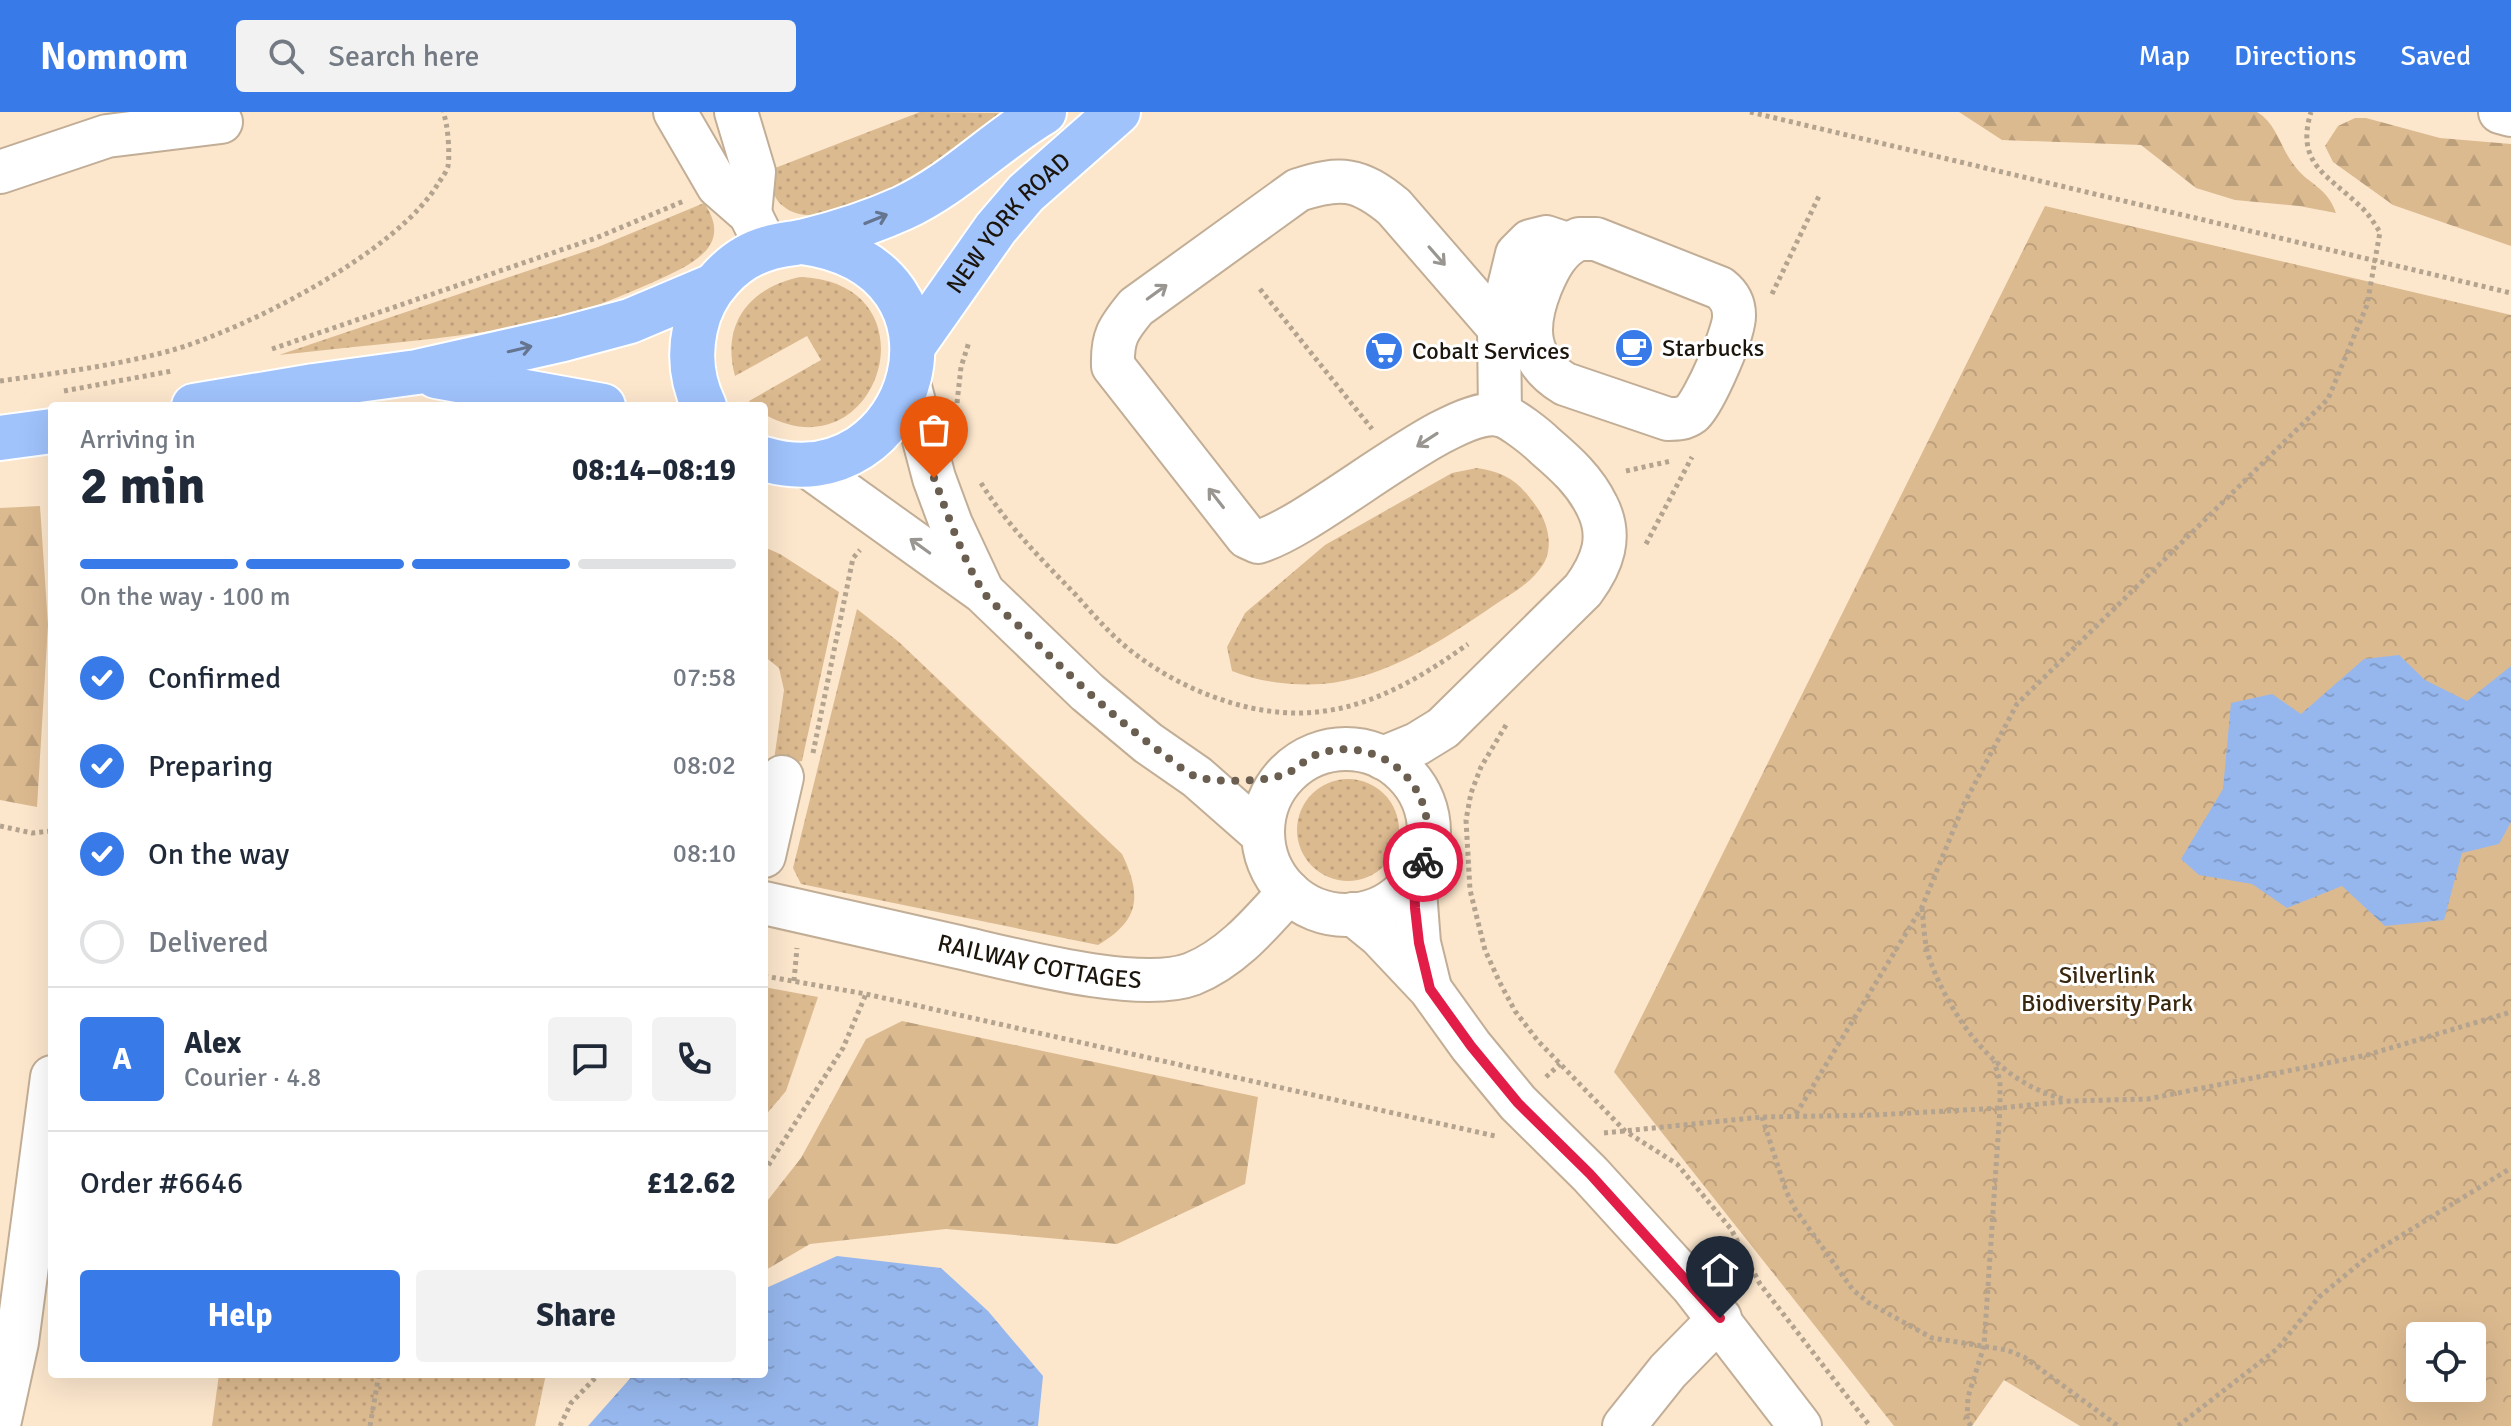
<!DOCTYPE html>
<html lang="en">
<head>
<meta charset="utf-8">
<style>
  :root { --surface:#fff; --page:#f2f2f3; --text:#1f2937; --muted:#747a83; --line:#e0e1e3; --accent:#377ae8 }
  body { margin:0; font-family:Signika,sans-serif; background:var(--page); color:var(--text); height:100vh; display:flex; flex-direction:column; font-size:30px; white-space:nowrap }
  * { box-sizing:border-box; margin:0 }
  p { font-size:26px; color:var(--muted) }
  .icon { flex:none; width:44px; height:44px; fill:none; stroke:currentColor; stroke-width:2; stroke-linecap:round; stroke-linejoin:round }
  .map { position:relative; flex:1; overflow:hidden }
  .details { position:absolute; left:48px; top:290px; width:720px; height:976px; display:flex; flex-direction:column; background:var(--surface); border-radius:8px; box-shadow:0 8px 32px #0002 }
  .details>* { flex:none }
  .tools { position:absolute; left:2406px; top:1210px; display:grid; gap:16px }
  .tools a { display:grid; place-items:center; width:80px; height:80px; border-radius:8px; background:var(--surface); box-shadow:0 8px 32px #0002; font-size:40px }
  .pin { position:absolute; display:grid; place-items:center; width:68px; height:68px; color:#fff; margin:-82px -34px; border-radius:50% 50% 50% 0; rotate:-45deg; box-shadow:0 0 8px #0007 }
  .pin .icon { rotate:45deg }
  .courier { position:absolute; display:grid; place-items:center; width:80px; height:80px; margin:-40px; border:6px solid #e11d48; border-radius:50%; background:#fff; color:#222; box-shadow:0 2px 10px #0007 }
  .overview em { font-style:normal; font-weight:700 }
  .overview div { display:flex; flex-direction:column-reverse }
  .overview { display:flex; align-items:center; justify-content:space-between; height:136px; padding:0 32px }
  h1 { font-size:52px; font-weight:700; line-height:60px }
  .bar { display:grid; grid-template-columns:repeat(4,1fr); gap:12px 8px; align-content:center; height:96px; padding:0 32px }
  .bar i { height:10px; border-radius:6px; background:var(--line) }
  .bar .active { background:var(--accent) }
  .bar p { grid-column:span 4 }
  .line { display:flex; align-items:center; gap:20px; padding:0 32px; border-top:2px solid var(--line) }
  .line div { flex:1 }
  .round { display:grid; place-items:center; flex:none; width:84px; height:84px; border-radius:8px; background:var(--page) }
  ol { padding:0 32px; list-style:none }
  li { display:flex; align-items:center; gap:24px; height:88px }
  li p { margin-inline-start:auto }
  li .icon { padding:8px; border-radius:50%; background:var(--accent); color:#fff; stroke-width:4 }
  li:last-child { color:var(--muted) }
  li i { width:44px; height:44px; border:4px solid var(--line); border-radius:50% }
  .action { display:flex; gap:16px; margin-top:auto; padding:16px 32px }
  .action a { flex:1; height:92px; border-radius:8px; background:var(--accent); color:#fff; font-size:32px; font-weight:700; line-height:92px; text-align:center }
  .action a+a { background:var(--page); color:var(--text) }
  header { display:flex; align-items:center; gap:48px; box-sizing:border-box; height:112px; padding:0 40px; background:var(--accent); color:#fff }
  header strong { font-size:38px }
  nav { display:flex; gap:44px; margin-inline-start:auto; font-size:28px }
  .search { width:560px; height:72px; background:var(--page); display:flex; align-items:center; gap:20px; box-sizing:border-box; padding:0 28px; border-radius:8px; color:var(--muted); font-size:30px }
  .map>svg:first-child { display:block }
  .grass { fill:url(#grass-dots) }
  .forest { fill:url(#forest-firs) }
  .park { fill:url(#park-crowns); fill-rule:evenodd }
  .water { fill:url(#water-ripples) }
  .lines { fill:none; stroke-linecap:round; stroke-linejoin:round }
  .minor-casing { stroke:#c2ae96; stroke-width:46 }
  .major-casing { stroke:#fff; stroke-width:48 }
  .path { stroke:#b4a48f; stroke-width:5; stroke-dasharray:4 4; stroke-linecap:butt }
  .minor { stroke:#fff; stroke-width:42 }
  .major { stroke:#a0c3fc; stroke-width:44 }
  .oneway { stroke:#657590 }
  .oneway2 { stroke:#999692 }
  .done { stroke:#6a5e50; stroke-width:8; stroke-dasharray:0 14.4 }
  .route { stroke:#e11d48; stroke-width:10 }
  .labels { text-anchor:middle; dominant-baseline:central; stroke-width:6; stroke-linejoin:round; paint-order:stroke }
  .street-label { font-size:24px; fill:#1c150c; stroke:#fff }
  .poi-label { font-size:24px; fill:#1c150c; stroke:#fff; text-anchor:start }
  .park-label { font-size:24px; fill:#38260e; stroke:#fff }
</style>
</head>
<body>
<header>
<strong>Nomnom</strong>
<div class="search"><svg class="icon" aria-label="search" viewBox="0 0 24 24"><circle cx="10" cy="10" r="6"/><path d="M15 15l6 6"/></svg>Search here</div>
<nav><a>Map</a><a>Directions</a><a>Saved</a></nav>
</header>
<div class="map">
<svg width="2511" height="1314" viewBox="0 0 2511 1314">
  <defs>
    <pattern id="grass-dots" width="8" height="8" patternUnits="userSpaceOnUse" patternTransform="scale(2)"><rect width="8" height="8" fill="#dcba90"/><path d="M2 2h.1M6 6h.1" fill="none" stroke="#bc9f7b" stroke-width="1.8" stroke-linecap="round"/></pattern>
    <pattern id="forest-firs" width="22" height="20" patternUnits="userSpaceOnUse" patternTransform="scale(2)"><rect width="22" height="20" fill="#dcba90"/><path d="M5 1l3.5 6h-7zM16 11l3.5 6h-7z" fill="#bc9f7b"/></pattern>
    <pattern id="park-crowns" width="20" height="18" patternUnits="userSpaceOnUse" patternTransform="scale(2)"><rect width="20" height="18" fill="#dcba90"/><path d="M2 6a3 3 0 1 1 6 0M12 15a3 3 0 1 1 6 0" fill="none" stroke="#bc9f7b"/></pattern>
    <pattern id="water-ripples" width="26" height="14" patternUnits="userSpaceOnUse" patternTransform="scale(2)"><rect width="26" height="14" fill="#96b7ed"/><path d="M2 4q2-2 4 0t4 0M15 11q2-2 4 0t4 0" fill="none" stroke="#819cca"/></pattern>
  </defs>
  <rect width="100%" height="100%" fill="#fce7cd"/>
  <g class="grass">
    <path d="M920,0L1004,1C963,29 830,135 783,94C771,85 770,69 775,56Z"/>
    <path d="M704,91C734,134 692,152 658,168C631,180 602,192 574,202C545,211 514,215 484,220C416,230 347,235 279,243L598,135Z"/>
    <path d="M800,165C940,170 879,367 764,302V294H754L749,289L821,248L807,224L735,264C721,212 749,176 800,165Z"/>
    <path d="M1477,356C1507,361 1518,369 1536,394C1547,409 1554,433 1544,451C1532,471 1511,482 1493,494C1443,528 1385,567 1322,572C1292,574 1259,570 1232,559L1227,535L1245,501L1325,433L1452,361Z"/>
    <path d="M764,435L780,442L839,480L802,649L773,655L784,578L779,556L764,544Z"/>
    <path d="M857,497L900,531L1122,742C1142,784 1140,808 1098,833L801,772L793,756Z"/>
    <circle cx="1348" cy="718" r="51"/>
    <path d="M764,875L818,885L786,979L764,1005Z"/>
    <path d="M219,1262H546L535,1314H212Z"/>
  </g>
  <g class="forest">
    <path d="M1959,0H2257C2277,12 2280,35 2294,53C2308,73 2327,74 2336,101L2299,94L2235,88L2196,76L2141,33L2002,28Z"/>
    <path d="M2355,6H2366L2440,26L2511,32V134L2393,93L2333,50L2325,34L2338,14Z"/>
    <path d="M40,394L48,513L37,695L0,688V396Z"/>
    <path d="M902,909L1258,985L1245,1072L1117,1132L946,1117L810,1132L764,1159V1093L801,1046L866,927Z"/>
  </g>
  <path class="park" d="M2045,94L2511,203V1314H2080L2004,1268L1972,1314H1894L1614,960ZM2420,1224H2472V1276H2420Z"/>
  <g class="water">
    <path d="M2399,543L2425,568L2467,589L2511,554V710L2499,732L2462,741L2444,808L2385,814L2342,774L2287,796L2252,772L2199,763L2181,747L2223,677L2231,591L2272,582L2301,602L2364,547Z"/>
    <path d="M837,1144L941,1156L988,1199L1043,1264L1038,1314H588L634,1262H764V1177Z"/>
  </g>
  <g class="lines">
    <defs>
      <g id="minor">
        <path d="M675,0L718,74L750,102L767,136"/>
        <path d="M736,0L754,60L750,102"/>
        <path d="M2500,0L2511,3"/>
        <path d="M0,60L107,24L221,10"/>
        <path d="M1579,127H1596L1720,176C1729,183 1734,191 1734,203C1735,220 1705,288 1692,301C1684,307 1677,307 1668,307L1565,272C1525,248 1525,214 1541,174C1549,155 1559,135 1579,127Z"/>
        <path d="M909,271L934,366L951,412L981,476"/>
        <path d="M1500,303L1499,216L1517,142L1530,129L1546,125L1567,132"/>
        <path d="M806,353L983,480L1087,580L1148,631L1197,665L1263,723"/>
        <circle cx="1346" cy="720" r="83"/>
        <path d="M1383,646L1417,632L1443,616L1583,478C1602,452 1613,425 1597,394C1585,369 1566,352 1545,334C1537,326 1511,305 1500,303C1451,292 1318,412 1258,430L1247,425L1113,254C1112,225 1118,217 1136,195L1298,78C1341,64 1359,66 1394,95L1499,216"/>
        <path d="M764,744L782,665"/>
        <path d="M1414,766L1419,831L1430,876"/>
        <path id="s1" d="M764,791C827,805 890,819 954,834C1012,847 1139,882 1192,862C1232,846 1261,811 1289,780"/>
        <path d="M1353,802L1380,824L1430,877L1471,934L1518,991L1590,1062L1692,1174L1800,1314"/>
        <path d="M0,1308L17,1230L52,965"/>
        <path d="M1624,1314L1668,1259L1720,1206"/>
      </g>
      <g id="major">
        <path id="s2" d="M913,234L996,116L1026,81L1118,0"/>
        <path d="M436,264L603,294"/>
        <path d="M194,294L314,274L417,260L563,227L630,209L713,174"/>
        <path d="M704,294C692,269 689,245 695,217C702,180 732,146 769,136C781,132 793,132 805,129C838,121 872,110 903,96C955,72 995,29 1044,0"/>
        <path d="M0,326L52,319"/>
        <path d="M764,347C915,392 987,155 802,130"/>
      </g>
    </defs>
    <use href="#minor" class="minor-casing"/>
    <use href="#major" class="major-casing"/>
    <g class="path">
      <path d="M1750,0L2511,181"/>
      <path d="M1260,177L1372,317"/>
      <path d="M1772,182L1820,82"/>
      <path d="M272,237L596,126L684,89"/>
      <path d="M0,269C56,261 114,254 169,239C245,218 400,139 439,70C442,66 447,59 448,54C450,42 448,11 443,0"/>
      <path d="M64,279L172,259"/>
      <path d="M957,291L961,255L969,230"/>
      <path d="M1626,359L1671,349"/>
      <path d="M981,371C1007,413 1041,447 1075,482C1094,503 1112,525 1135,542C1159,560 1186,575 1214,585C1314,622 1386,591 1468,532"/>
      <path d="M1646,432L1692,345"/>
      <path d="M1506,613L1481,655L1471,681L1466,708L1470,778L1485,838L1499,869L1515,899L1538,929L1625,1019L1677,1052L1731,1117L1760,1172L1870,1314"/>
      <path d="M813,641L853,446L860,438"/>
      <path d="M0,714L32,721L52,719"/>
      <path d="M1922,796C1924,814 1924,834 1931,851C1954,911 1999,971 2064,987"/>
      <path d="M764,864L866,882L1495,1024"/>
      <path d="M794,869L797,836"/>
      <path d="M1546,965L1560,952"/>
      <path d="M1796,1002L1922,795L1964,692L2017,592L2328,287L2367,193L2380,120C2374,111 2368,101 2360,94C2328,63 2295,52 2311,0"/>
      <path d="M1762,1005L1786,1079L1795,1097L1853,1178L1869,1191L1932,1226L2007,1238L2024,1245L2118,1314"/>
      <path d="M1604,1021L1762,1005L1875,1003L2000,996L2070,989L2148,987L2367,943L2511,900"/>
      <path d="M764,1060L843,936L866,882"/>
      <path d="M370,1314L379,1262"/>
      <path d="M560,1314L571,1291L599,1262"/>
      <path d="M1971,1314L1967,1308L1968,1285L1984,1234L2000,996V969L1994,949"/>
      <path d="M2178,1314L2277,1237L2319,1185L2371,1142L2511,1056"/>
    </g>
    <use href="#minor" class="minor"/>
    <use href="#major" class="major"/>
  </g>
  <defs><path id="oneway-shaft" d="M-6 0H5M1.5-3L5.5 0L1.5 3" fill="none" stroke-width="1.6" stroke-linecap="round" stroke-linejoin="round" transform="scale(2)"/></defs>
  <g class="oneway">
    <use href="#oneway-shaft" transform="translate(876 107) rotate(-22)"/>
    <use href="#oneway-shaft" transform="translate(520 237) rotate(-13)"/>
  </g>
  <g class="oneway2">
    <use href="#oneway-shaft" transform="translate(1437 144) rotate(49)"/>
    <use href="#oneway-shaft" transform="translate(1157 180) rotate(-36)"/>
    <use href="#oneway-shaft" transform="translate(1427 328) rotate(147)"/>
    <use href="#oneway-shaft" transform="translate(1216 386) rotate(-128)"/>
    <use href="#oneway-shaft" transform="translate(920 434) rotate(-144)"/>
  </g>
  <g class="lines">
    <path class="done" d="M934,366C948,403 961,443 982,478C991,492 1009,504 1021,516C1066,560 1111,604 1162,641C1173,649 1185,661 1197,665C1217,671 1270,670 1288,661C1297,656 1304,649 1313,644C1347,629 1389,640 1411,670C1429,694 1431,722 1423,750"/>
    <path class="route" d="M1423,750L1414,766L1415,796L1419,831L1430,877L1471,934L1518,991L1590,1062L1720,1206"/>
  </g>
  <defs>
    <symbol id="cafe-disc" viewBox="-11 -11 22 22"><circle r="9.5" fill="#377ae8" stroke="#fff"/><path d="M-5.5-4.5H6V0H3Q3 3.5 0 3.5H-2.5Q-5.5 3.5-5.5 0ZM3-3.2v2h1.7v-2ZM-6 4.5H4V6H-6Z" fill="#fff"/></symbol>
    <symbol id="supermarket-disc" viewBox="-11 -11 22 22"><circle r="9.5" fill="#377ae8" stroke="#fff"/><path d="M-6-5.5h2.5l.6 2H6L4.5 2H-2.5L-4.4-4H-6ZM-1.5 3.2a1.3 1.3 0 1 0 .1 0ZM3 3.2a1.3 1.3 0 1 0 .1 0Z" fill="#fff"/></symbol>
  </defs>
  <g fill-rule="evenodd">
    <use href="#cafe-disc" x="1612" y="214" width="44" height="44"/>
    <use href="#supermarket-disc" x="1362" y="217" width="44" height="44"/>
  </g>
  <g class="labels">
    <g class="street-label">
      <text stroke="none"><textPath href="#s2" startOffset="156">NEW YORK ROAD</textPath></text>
      <text stroke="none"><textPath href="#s1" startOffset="282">RAILWAY COTTAGES</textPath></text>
    </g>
    <g class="poi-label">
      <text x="1662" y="236">Starbucks</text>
      <text x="1412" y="239">Cobalt Services</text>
    </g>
    <g class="park-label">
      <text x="2107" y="863">Silverlink<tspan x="2107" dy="28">Biodiversity Park</tspan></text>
    </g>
  </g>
</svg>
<div class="tools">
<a><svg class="icon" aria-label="locate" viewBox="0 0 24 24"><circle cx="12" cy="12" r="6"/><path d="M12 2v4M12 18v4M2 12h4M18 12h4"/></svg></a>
</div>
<div class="pin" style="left:934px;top:366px;background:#ea580c"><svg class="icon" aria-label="bag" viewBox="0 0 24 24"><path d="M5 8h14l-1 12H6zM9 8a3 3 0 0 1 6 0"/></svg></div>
<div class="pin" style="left:1720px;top:1206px;background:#1f2937"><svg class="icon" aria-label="home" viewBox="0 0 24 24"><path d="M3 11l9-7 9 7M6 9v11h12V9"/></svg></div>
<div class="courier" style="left:1423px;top:750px"><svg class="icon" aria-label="bike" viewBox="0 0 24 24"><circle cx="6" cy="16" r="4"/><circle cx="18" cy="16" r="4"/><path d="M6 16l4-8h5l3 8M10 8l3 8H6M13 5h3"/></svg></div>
<section class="details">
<div class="overview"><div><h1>2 min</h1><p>Arriving in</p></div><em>08:14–08:19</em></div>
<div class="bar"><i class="active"></i><i class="active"></i><i class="active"></i><i></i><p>On the way · 100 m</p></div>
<ol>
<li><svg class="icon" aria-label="check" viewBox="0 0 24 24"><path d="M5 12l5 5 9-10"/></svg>Confirmed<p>07:58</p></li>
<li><svg class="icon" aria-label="check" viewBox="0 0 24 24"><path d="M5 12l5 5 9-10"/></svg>Preparing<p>08:02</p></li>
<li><svg class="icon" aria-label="check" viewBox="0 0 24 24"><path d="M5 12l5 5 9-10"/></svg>On the way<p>08:10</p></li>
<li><i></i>Delivered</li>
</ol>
<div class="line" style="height:144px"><b class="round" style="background:var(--accent);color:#fff">A</b><div><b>Alex</b><p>Courier · 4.8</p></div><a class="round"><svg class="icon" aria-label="chat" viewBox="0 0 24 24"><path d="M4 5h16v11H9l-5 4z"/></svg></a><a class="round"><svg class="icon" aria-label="phone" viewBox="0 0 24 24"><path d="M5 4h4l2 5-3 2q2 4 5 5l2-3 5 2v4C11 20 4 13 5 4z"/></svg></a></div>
<div class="line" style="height:104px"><div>Order #6646</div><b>£12.62</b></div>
<div class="action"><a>Help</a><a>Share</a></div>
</section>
</div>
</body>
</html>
